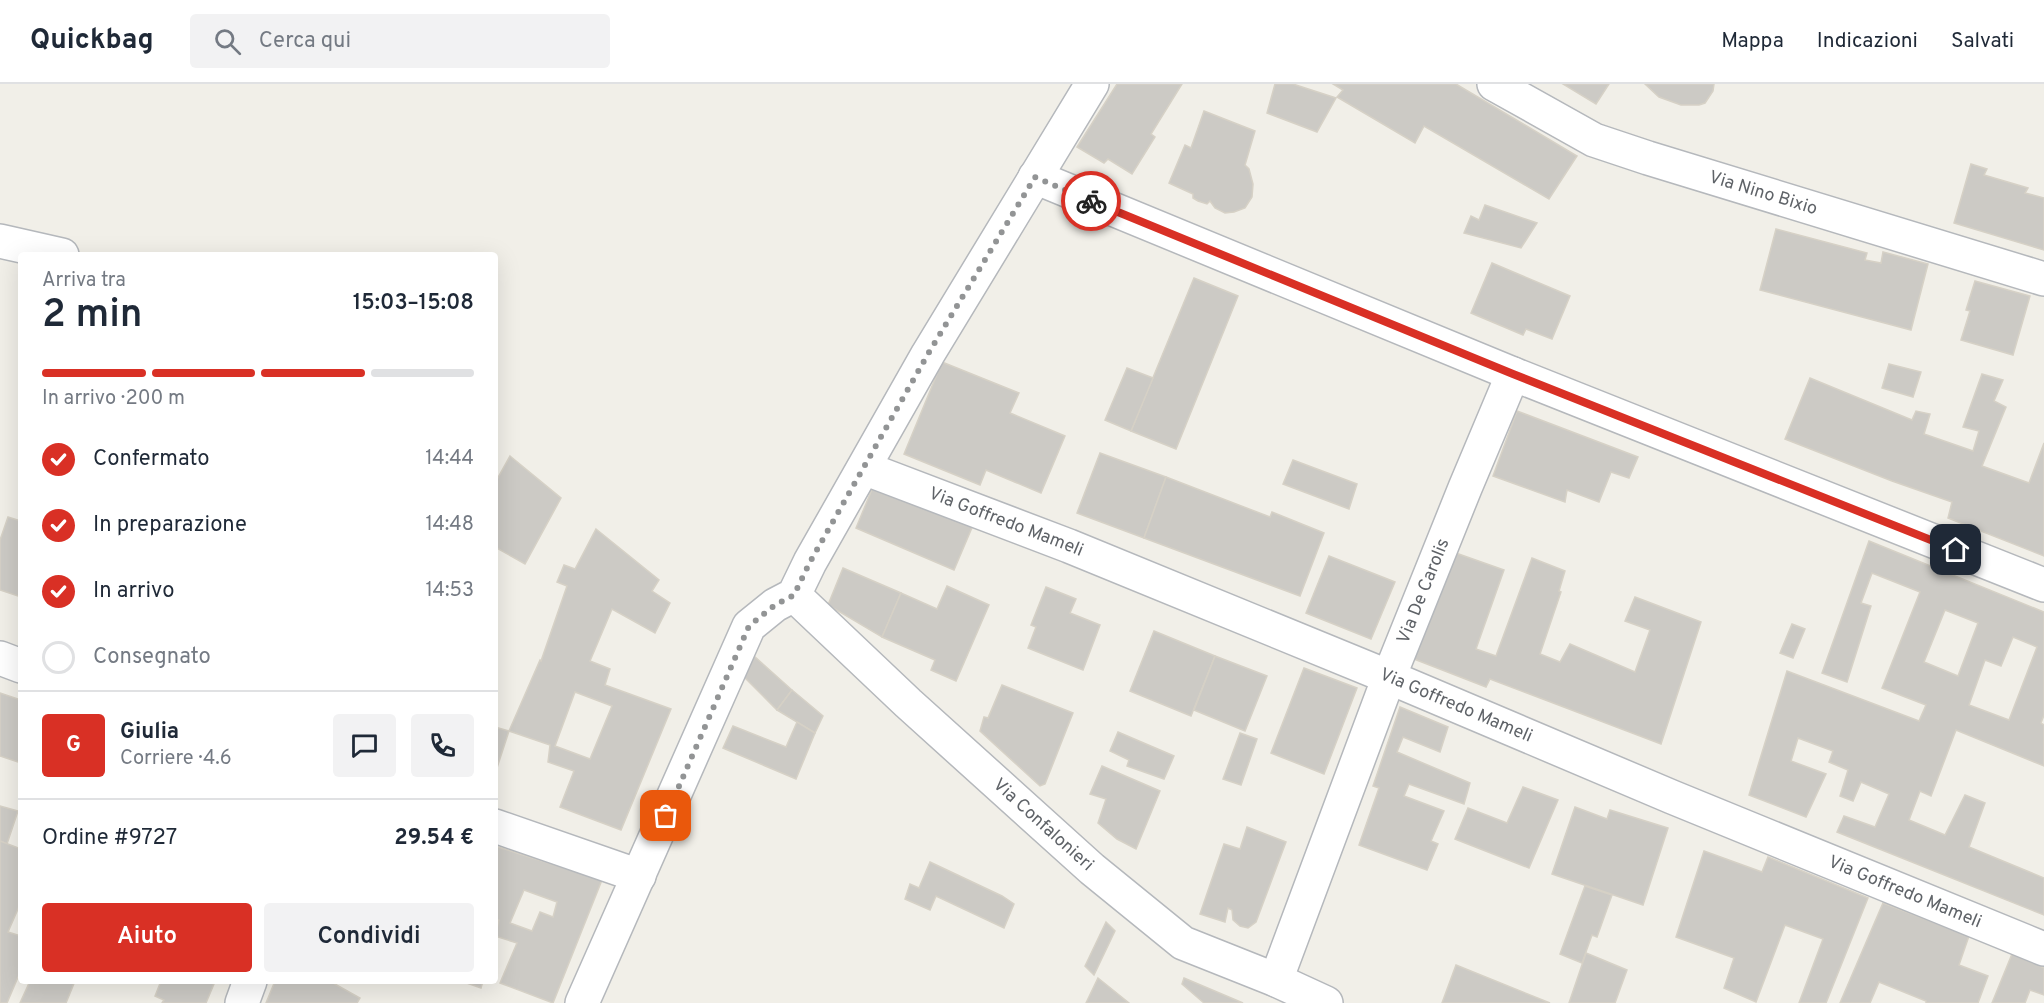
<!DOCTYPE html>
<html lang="it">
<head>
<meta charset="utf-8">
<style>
  :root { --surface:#fff; --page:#f2f2f3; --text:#1f2937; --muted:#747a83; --line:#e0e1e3; --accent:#d93025 }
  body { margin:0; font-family:Overpass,sans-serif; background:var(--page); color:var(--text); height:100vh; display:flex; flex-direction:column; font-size:22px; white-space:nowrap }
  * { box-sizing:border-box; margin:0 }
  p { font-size:20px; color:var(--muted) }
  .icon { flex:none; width:33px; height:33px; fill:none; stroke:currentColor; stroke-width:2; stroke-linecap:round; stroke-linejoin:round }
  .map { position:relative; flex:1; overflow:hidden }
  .details { position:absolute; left:18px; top:168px; width:480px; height:732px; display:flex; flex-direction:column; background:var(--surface); border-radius:6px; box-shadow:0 6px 24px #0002 }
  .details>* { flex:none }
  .pin { position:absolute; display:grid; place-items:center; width:51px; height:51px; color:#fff; margin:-26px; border-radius:12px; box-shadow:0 3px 9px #0006 }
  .courier { position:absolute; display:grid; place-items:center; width:60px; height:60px; margin:-30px; border:4px solid #d93025; border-radius:50%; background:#fff; color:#222; box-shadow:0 2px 8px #0007 }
  .overview em { font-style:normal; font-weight:600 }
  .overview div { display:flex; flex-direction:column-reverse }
  .overview { display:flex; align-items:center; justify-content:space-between; height:102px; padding:0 24px }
  h1 { font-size:39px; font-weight:600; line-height:45px }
  .bar { display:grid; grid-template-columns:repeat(4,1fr); gap:9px 6px; align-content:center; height:72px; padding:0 24px }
  .bar i { height:8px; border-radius:4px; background:var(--line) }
  .bar .current { background:var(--accent) }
  .bar p { grid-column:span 4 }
  .line { display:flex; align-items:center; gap:15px; padding:0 24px; border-top:2px solid var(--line) }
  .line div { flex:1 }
  .round { display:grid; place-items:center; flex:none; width:63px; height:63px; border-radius:6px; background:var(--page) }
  ol { padding:0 24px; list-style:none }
  li { display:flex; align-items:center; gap:18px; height:66px }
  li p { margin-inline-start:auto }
  li .icon { padding:6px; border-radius:50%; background:var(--accent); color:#fff; stroke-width:4 }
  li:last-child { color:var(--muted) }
  li i { width:33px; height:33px; border:3px solid var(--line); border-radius:50% }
  .action { display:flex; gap:12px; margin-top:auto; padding:12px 24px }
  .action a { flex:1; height:69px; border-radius:6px; background:var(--accent); color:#fff; font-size:24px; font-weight:600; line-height:69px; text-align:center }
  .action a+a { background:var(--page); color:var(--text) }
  header { display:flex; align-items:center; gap:36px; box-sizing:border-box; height:84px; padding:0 30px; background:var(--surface); border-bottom:2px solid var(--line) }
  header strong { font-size:28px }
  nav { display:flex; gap:33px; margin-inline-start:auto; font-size:21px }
  .search { width:420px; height:54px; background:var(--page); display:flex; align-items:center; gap:15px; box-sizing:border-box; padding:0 21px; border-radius:6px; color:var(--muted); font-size:22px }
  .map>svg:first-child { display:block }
  .building { fill:#cccac5; stroke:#d6d1c6; stroke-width:1.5; fill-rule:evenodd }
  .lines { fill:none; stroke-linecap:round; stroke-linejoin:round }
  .minor-casing { stroke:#b5b8bc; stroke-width:36 }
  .minor { stroke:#fff; stroke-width:33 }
  .done { stroke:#929495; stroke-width:6; stroke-dasharray:0 10.8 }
  .route { stroke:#d93025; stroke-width:8 }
  .labels { text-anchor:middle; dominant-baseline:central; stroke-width:5; stroke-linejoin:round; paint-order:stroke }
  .street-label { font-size:18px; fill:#5f6368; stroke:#fff }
</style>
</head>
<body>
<header>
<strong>Quickbag</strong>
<div class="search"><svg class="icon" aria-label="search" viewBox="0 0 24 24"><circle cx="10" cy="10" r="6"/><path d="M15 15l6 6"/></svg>Cerca qui</div>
<nav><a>Mappa</a><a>Indicazioni</a><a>Salvati</a></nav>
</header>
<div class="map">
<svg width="2044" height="919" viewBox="0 0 2044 919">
  <rect width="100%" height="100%" fill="#f1efe8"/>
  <g class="building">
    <path d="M1117,0H1182L1151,50L1155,53L1132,90L1108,75L1104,79L1077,63Z"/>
    <path d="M1275,0H1293L1336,14L1317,48L1267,29Z"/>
    <path d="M1333,0H1456L1577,72L1549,115L1424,42L1415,59L1337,13L1343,6Z"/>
    <path d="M1563,0H1609L1596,20Z"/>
    <path d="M1645,0H1714L1713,7L1705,19L1699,21H1681L1659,13Z"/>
    <path d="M1204,27L1255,47L1245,81L1249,85L1253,100L1252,113L1245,124L1234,128L1225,129L1215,124L1210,117L1207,120L1198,117L1193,114V110L1169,99L1185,61L1191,64Z"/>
    <path d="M1971,80L1987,85L1984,91L2028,104L2025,109L2044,114V166L1954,139Z"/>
    <path d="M1485,121L1537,139L1521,164L1464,149L1471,132L1479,136Z"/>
    <path d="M1776,145L1867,169L1865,176L1881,179L1883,168L1928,180L1911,246L1760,206Z"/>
    <path d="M1492,179L1570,212L1552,255L1526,245L1523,251L1471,229Z"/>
    <path d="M1194,194L1238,212L1176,365L1131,347Z"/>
    <path d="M1975,197L2030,212L2013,271L1961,256L1970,227L1966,226Z"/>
    <path d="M942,278L1019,309L1010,329L1065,352L1041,409L986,386L980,401L904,370Z"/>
    <path d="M1889,280L1921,288L1913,313L1882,304Z"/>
    <path d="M1127,284L1153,294L1131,347L1105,336Z"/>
    <path d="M1982,290L2003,296L1994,317L2006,323L1982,382L2029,399L2044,359V472L1948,434L1952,418L1892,397L1785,355L1810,294L1912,336L1916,327L1930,330L1924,350L1973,367L1979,347L1963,343Z"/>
    <path d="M1517,327L1638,373L1629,394L1611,388L1599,418L1567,406L1565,418L1493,392Z"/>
    <path d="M1100,369L1166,393L1144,454L1077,429Z"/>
    <path d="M510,372L561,414L525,480L495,463V399Z"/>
    <path d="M1293,376L1357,400L1349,425L1283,400Z"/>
    <path d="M1166,393L1270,433L1272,428L1324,449L1300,512L1144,454Z"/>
    <path d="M875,398L974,439L954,486L856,444Z"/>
    <path d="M8,433L21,437V513L0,506V456Z"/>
    <path d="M596,445L659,496L652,507L670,519L655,549L612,525L590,577L610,585L605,601L671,625L621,746L560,723L574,687L548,678L550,661L509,647L540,576L541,577L567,502L557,498L564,481L575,485ZM575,608L612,622L590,675L555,662Z"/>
    <path d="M1869,457L2044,528V631L2041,639L2044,641V682L1956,646L1931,712L1920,707L1909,736L1945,751L1965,711L1985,719L1969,763L2044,794V831L1837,748L1844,732L1875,743L1889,710L1861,698L1853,717L1840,712L1848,686L1829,678L1833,667L1798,654L1791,677L1826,690L1806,733L1749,711L1787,587L1919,637L1926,621L1882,604L1920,508L1872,489L1861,519L1871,522L1847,598L1822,589ZM1945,526L1978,539L1958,592L1924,578ZM2013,553L2037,563L2009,636L1969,621L1985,576L2001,582Z"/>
    <path d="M1453,468L1504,486L1476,565L1496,572L1532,474L1565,487L1559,507L1561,508L1540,570L1560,578L1570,560L1635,588L1650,546L1625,537L1635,513L1701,538L1661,660L1490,595L1486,603L1414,575Z"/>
    <path d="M1329,472L1395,498L1371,555L1306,529Z"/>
    <path d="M843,484L901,509L882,553L828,521Z"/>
    <path d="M947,502L989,521L956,597L931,586L935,576L882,553L901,509L937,525Z"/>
    <path d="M1046,503L1076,515L1070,529L1100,541L1083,586L1028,564L1036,543L1031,541Z"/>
    <path d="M1792,540L1805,545L1793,574L1780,569Z"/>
    <path d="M1154,547L1215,572L1191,632L1130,607Z"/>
    <path d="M754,572L792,606L777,626L741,590Z"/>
    <path d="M1215,572L1267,592L1245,647L1194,626Z"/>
    <path d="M1304,584L1357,604L1324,690L1271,669Z"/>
    <path d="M1002,601L1073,629L1045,700L1040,702L980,647L984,633L988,634Z"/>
    <path d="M792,606L823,632L815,649L777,626Z"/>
    <path d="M0,609L21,616V679L0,672Z"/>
    <path d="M1400,623L1448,643L1440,668L1403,653L1397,668L1470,699L1464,720L1409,700L1404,712L1444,727L1431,757L1438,760L1427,786L1359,761L1379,704L1373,702Z"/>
    <path d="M797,638L815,649L796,695L723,664L733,642L786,663Z"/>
    <path d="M495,643L509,647L495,690Z"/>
    <path d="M1118,648L1174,672L1164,695L1127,682L1129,676L1110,667Z"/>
    <path d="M1240,649L1257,655L1241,701L1223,695Z"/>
    <path d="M1102,682L1160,707L1136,765L1117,755L1098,739L1106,715L1090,710Z"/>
    <path d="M1523,703L1558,716L1529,784L1455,755L1468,724L1507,739Z"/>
    <path d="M0,722L18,727L7,760L0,757Z"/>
    <path d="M1575,723L1607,735L1610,726L1668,744L1643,821L1552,790Z"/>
    <path d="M1247,743L1286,758L1256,838L1248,844L1240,842L1233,836L1232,826L1228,824L1225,838L1200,830L1224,760L1240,765Z"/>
    <path d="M0,757L21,765V818L8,848L21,852V886L7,919H0Z"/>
    <path d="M495,762L602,796L553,919L500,899L517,859L495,852L499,836L495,835ZM524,806L557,818L553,833L540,828L532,847L510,839Z"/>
    <path d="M1704,767L1762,788L1768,773L1868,814L1826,919H1799L1823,855L1785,841L1756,918L1724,904L1734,874L1676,853Z"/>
    <path d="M930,778L1002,812L1014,820L1004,844L936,812L930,826L905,815L910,800L919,804Z"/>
    <path d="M1585,802L1612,811L1597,853L1592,851L1582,879L1560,870Z"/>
    <path d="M1883,819L1969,852L1959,881L1988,892L1978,919H1926V917L1879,898L1870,919H1840Z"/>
    <path d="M1106,838L1115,847L1094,891L1085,882Z"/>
    <path d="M1586,869L1627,886L1615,919H1569Z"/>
    <path d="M2012,870L2044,884V911L2030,906L2025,919H1992Z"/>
    <path d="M1456,881L1550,919H1442Z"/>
    <path d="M1098,894L1129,919H1086Z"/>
    <path d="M1184,894L1243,919H1204L1182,900Z"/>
    <path d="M30,897H75L66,919H20Z"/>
    <path d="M161,897H207L214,900L206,919H162L164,916L155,912Z"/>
    <path d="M275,897H333V899L360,914L357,919H266Z"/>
    <path d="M461,897H483L481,904Z"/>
  </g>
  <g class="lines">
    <defs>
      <g id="minor">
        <path id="s1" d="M1494,0L1594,56L1648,74L2044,195"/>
        <path d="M1035,93L1513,290L2044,501"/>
        <path d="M0,157L62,171"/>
        <path id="s2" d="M864,384L1069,462L1384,591L1672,713L2044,865"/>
        <path id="s3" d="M794,511L908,619L1092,785L1183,859L1276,896L1326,919"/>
        <path d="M0,574L21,582"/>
        <path d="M495,742L639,792"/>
        <path id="s4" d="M1276,896L1389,593L1465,404L1513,290"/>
        <path d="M242,919L250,897"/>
        <path d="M582,919L749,542L775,521L794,511L810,478L928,270L1092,0"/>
      </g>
    </defs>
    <use href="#minor" class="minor-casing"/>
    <use href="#minor" class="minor"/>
  </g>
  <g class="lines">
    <path class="done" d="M666,732L749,542L775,521L794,511L810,478L928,270L1035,93L1091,117"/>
    <path class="route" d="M1091,117L1513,290L1956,466"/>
  </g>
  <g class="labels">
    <g class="street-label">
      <text stroke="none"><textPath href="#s1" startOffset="292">Via Nino Bixio</textPath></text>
      <text stroke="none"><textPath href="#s2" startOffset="152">Via Goffredo Mameli</textPath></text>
      <text stroke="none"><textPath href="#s4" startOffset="416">Via De Carolis</textPath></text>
      <text stroke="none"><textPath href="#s2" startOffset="638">Via Goffredo Mameli</textPath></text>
      <text stroke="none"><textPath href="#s3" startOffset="339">Via Confalonieri</textPath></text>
      <text stroke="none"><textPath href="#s2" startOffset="1124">Via Goffredo Mameli</textPath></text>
    </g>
  </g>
</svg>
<div class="pin" style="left:666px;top:732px;background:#ea580c"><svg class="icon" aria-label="bag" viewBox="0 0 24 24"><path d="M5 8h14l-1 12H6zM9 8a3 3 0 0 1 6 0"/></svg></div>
<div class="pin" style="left:1956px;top:466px;background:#1f2937"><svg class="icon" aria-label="home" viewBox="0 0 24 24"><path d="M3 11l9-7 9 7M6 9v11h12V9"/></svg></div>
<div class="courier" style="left:1091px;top:117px"><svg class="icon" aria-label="bike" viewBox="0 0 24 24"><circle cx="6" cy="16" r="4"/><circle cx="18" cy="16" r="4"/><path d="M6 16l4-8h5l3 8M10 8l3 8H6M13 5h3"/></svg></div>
<section class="details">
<div class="overview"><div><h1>2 min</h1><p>Arriva tra</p></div><em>15:03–15:08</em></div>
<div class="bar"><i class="current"></i><i class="current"></i><i class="current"></i><i></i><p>In arrivo · 200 m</p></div>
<ol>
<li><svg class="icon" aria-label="check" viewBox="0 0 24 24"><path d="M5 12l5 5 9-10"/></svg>Confermato<p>14:44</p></li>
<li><svg class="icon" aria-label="check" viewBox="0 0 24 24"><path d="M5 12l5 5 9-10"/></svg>In preparazione<p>14:48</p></li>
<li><svg class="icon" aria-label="check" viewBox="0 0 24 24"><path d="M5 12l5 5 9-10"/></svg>In arrivo<p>14:53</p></li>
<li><i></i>Consegnato</li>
</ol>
<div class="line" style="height:108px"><b class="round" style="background:var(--accent);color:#fff">G</b><div><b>Giulia</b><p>Corriere · 4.6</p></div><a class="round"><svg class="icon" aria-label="chat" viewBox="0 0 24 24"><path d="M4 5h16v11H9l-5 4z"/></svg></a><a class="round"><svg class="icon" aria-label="phone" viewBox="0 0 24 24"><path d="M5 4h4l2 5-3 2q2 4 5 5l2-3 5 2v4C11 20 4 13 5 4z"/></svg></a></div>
<div class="line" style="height:78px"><div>Ordine #9727</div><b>29.54 €</b></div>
<div class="action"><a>Aiuto</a><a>Condividi</a></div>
</section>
</div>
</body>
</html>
